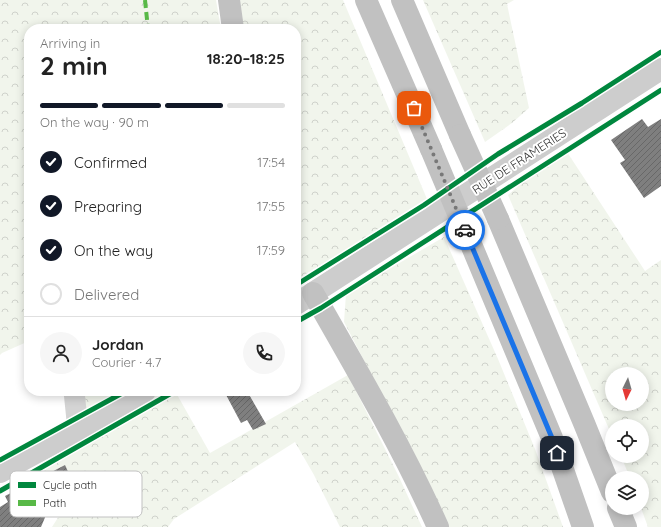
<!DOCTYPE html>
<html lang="en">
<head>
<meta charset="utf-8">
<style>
  :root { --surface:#fff; --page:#f6f6f6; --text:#222; --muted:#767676; --line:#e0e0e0; --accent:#111827 }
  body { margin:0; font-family:Quicksand,sans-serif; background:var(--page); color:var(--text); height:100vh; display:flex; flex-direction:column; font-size:15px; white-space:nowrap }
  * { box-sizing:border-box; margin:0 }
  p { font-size:13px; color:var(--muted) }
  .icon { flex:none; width:22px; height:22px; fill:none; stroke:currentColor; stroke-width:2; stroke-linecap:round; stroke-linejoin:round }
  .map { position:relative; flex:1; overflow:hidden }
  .sheet { position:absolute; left:24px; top:24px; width:277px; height:372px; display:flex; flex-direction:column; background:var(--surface); border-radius:16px; box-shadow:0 2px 10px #0003 }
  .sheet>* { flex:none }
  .needle { width:26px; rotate:185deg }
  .fabs { position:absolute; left:605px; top:367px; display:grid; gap:8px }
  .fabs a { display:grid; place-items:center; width:44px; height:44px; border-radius:50%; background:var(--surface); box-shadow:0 2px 10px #0003; font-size:20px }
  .pin { position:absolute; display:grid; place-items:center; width:34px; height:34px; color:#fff; margin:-17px; border-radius:8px; box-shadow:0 2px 6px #0006 }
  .courier { position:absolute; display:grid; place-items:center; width:40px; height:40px; margin:-20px; border:3px solid #1a73e8; border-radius:50%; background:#fff; color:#222; box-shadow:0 1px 5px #0007 }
  .head em { font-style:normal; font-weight:700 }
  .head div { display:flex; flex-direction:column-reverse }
  .head { display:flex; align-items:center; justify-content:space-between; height:68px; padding:0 16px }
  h1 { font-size:26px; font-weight:700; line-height:30px }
  .bar { display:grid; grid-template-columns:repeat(4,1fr); gap:6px 4px; align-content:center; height:48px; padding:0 16px }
  .bar i { height:5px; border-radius:3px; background:var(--line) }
  .bar .on { background:var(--accent) }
  .bar p { grid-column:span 4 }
  .line { display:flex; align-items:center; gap:10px; padding:0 16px; border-top:1px solid var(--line) }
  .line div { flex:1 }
  .round { display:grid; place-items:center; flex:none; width:42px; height:42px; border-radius:21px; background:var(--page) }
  ol { padding:0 16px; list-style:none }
  li { display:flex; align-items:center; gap:12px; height:44px }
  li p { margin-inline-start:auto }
  li .icon { padding:4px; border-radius:50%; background:var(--accent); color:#fff; stroke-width:4 }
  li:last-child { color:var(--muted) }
  li i { width:22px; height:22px; border:2px solid var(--line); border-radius:50% }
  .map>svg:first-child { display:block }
  .forest { fill:url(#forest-crowns); fill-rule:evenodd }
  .building { fill:url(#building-hatch) }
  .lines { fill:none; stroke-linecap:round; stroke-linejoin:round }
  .street { stroke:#d4d4d4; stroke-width:21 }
  .secondary { stroke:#cdcdcd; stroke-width:22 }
  .highway { stroke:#c1c1c1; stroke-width:22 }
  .highway-bridge { stroke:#c1c1c1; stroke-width:22 }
  .quiet { stroke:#58b947; stroke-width:4; stroke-dasharray:8 4; stroke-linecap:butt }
  .cycleway-casing { stroke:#fff; stroke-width:8 }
  .cycleway { stroke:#00873e; stroke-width:5 }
  .done { stroke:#787878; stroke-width:4; stroke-dasharray:0 7.2 }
  .route { stroke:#1a73e8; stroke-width:5 }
  .labels { text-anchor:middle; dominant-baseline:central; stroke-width:4; stroke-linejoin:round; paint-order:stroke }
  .street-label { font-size:12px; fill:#2f2f2f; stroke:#fff }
  .key { fill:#fff; stroke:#c1c1c1; stroke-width:1 }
  .key-label { font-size:11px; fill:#2f2f2f }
</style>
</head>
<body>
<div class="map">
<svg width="661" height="527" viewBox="0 0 661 527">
  <defs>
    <pattern id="forest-crowns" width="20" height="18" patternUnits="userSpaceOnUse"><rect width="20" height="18" fill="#f1f5ec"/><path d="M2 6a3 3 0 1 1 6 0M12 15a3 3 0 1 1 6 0" fill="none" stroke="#cfd2cb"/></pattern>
    <pattern id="building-hatch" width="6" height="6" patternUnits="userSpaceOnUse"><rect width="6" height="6" fill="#7f7f7f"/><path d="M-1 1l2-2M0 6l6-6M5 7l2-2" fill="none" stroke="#686868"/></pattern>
  </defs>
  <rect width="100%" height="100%" fill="#fff"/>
  <g class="forest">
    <path d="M0,0H216L221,29H29V341L2,353L0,355Z"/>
    <path d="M235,0H343L427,199L381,229L296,280V29H239Z"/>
    <path d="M423,0H514L507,4L529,108L512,123L485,142Z"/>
    <path d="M567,152L645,271L661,260V527H648L641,508L642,478H630L621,456H642V426H612V436L508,195L522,183ZM612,374H642V404H612Z"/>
    <path d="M444,237L498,359L535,449L563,527H448L371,374L344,322L346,294Z"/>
    <path d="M348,375L399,477L422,527H340L314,475L295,442L174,519L168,527H52L59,516L36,477L145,391H175L210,453Z"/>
    <path d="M77,391H119L85,412Z"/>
  </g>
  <g class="building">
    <path d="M642,119L648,127L661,119V186L644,198L620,163L625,160L611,140Z"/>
    <path d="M224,391H247L266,424L253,430L247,420L241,423Z"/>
    <path d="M65,465L71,478L57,485L46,504L49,508L41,527H0V507L8,502L5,496Z"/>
  </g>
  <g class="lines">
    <path class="street" d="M74,391L78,430"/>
    <g class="secondary">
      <path d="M296,304L661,69"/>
      <path d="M0,472L78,430L145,391"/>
    </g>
    <g class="highway">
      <path d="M229,0L233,29"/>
      <path d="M366,0L431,149"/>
      <path d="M402,0L460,135"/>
      <path d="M498,219L584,423L612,492"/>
      <path d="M468,237L552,438L583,527"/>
      <path d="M313,293C357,370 402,447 438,527"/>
      <path d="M618,508L626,527"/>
    </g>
    <g class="highway-bridge">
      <path d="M460,135L498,219"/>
      <path d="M431,149L468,237"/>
    </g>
    <path class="quiet" d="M145,0L148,29"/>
    <defs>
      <g id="cycleway">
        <path d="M296,285L424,205L498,154L582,103L661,52"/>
        <path d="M296,322L321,308L661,90"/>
        <path d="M0,460L126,391"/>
        <path d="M0,491L175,391"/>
      </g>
    </defs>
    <use href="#cycleway" class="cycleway-casing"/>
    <use href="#cycleway" class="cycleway"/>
  </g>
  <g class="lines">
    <path class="done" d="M414,108L465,230"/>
    <path class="route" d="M465,230L552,438L557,453"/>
  </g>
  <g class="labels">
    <g class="street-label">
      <text transform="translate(519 161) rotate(-33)">RUE DE FRAMERIES</text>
    </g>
  </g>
  <rect x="10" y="471" width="132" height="46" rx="6" class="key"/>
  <rect x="18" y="482" width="18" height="6" fill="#00873e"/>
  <rect x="18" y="500" width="18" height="6" fill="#58b947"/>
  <g class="key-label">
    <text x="43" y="489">Cycle path</text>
    <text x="43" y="507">Path</text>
  </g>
</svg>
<div class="fabs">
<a><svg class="needle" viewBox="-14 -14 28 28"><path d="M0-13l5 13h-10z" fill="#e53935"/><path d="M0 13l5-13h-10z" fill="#767676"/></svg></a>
<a><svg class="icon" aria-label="locate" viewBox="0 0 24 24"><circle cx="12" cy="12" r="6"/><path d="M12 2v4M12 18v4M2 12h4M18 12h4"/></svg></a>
<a><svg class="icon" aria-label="layers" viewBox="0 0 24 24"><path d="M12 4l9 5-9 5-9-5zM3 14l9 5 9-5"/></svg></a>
</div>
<div class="pin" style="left:414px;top:108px;background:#ea580c"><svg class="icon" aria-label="bag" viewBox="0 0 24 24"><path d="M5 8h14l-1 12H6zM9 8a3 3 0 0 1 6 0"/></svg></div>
<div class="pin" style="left:557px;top:453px;background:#1f2937"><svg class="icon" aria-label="home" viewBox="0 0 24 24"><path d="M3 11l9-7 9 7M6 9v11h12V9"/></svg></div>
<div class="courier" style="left:465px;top:230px"><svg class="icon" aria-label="car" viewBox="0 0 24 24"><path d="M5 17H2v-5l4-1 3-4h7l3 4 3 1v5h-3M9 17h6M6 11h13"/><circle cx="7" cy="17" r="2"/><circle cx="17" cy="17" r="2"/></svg></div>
<section class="sheet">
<div class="head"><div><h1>2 min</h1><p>Arriving in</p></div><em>18:20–18:25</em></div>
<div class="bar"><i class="on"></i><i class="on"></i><i class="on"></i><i></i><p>On the way · 90 m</p></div>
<ol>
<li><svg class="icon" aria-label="check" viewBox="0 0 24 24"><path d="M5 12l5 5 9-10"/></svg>Confirmed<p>17:54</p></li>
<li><svg class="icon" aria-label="check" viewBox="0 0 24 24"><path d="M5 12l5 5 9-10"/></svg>Preparing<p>17:55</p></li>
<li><svg class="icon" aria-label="check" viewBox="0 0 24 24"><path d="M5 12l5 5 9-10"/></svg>On the way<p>17:59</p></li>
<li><i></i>Delivered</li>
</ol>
<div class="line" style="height:72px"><a class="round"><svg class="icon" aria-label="person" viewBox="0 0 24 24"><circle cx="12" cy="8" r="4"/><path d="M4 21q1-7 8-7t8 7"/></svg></a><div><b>Jordan</b><p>Courier · 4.7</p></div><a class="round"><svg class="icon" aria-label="phone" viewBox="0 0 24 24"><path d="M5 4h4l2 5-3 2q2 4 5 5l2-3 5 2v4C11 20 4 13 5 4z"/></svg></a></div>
</section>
</div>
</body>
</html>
